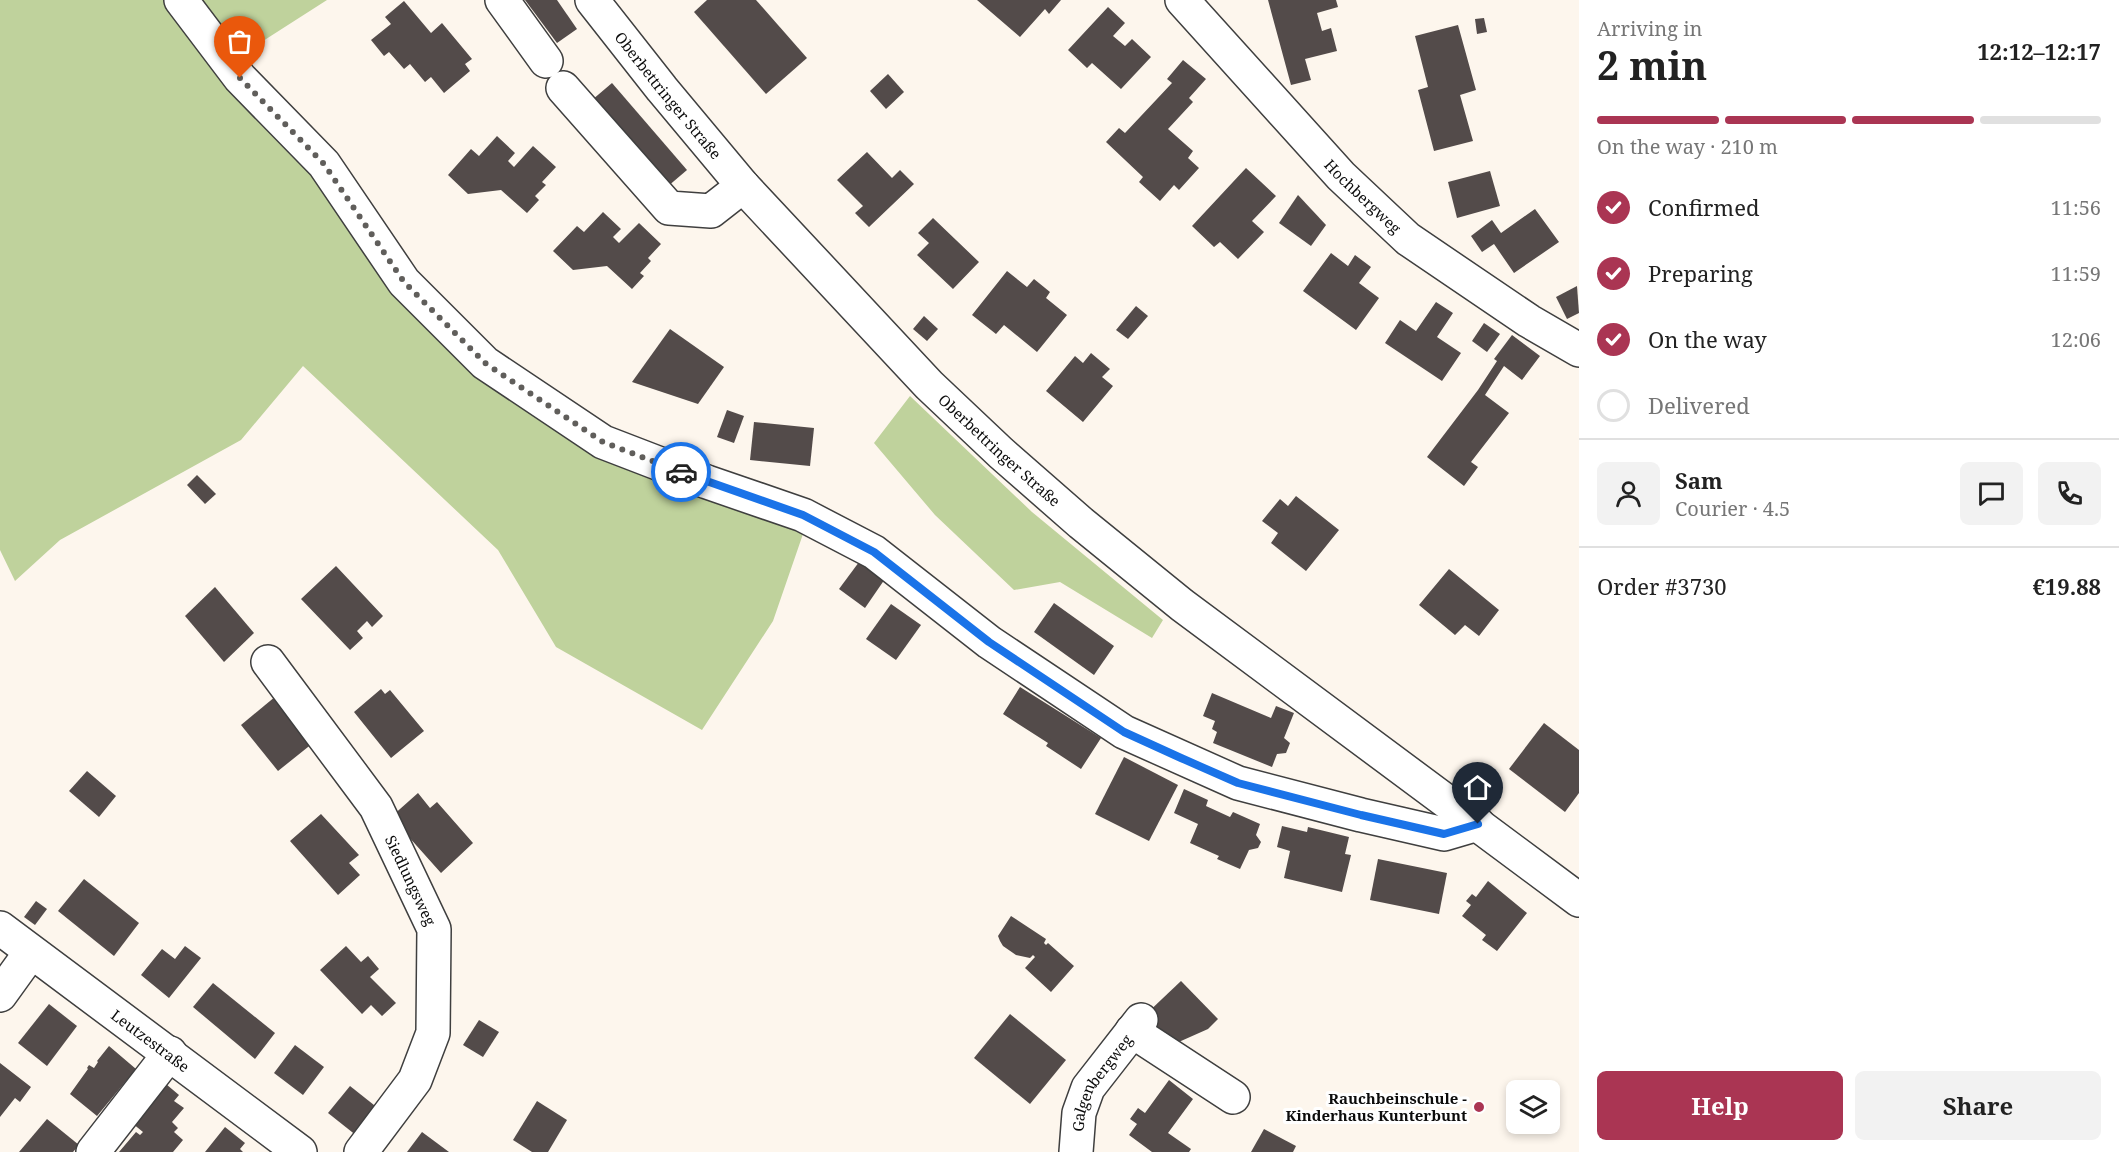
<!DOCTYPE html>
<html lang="en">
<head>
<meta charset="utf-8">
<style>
  :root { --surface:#fff; --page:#f2f2f2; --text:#222; --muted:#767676; --line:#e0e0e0; --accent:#aa3553 }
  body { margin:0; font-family:"Noto Serif",serif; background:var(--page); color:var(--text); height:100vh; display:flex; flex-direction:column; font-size:22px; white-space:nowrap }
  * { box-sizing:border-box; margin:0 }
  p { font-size:20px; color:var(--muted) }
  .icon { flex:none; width:33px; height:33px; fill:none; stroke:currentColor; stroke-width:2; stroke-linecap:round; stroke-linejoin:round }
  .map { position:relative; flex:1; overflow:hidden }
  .panel { display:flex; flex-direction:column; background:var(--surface); width:540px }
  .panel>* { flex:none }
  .buttons { position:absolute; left:1506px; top:1080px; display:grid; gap:12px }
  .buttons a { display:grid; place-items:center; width:54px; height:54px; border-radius:9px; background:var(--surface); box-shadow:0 3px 9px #0003; font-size:30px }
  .pin { position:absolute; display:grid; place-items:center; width:51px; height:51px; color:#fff; margin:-62px -26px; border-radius:50% 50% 50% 0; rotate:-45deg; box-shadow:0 0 6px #0007 }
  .pin .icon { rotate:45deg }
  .courier { position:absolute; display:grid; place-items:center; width:60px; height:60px; margin:-30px; border:4px solid #1a73e8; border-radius:50%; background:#fff; color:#222; box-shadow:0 2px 8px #0007 }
  .head em { font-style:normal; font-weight:700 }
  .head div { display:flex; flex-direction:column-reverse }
  .head { display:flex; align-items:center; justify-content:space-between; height:102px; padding:0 18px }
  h1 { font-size:39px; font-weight:700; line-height:45px }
  .bar { display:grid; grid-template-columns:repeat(4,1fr); gap:9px 6px; align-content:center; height:72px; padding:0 18px }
  .bar i { height:8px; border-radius:4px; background:var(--line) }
  .bar .on { background:var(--accent) }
  .bar p { grid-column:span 4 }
  .line { display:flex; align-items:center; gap:15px; padding:0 18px; border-top:2px solid var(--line) }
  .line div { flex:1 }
  .round { display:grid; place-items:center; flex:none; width:63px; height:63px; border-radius:9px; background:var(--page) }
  ol { padding:0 18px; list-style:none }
  li { display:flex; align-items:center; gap:18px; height:66px }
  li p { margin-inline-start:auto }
  li .icon { padding:6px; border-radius:50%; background:var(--accent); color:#fff; stroke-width:4 }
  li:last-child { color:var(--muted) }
  li i { width:33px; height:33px; border:3px solid var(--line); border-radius:50% }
  .action { display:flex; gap:12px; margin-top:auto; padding:12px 18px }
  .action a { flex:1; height:69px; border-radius:9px; background:var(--accent); color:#fff; font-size:24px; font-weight:700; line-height:69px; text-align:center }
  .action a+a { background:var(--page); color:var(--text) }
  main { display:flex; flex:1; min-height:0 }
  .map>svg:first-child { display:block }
  .forest { fill:#bfd29c }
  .building { fill:#534b4a }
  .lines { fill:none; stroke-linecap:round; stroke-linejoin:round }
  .minor-casing { stroke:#3f3f3f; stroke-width:36 }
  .minor { stroke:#fff; stroke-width:33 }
  .done { stroke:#605e5b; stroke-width:6; stroke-dasharray:0 10.8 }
  .route { stroke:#1a73e8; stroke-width:8 }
  .poi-dot { fill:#aa3553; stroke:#fff; stroke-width:2 }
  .labels { text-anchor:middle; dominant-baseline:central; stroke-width:6; stroke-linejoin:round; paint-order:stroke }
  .street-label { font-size:15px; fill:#0c0c0c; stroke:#fff }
  .poi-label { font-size:15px; font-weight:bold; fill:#0c0c0c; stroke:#fff; text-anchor:end }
</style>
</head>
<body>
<main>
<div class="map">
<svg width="1579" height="1152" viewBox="0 0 1579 1152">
  <rect width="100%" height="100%" fill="#fdf6ed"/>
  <g class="forest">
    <path d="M0,0H327L221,68L475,365L716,494L803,534L773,621L702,730L556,647L498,550L303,366L241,440L60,540L15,581L0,550Z"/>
    <path d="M910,396L1032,512L1163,620L1152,638L1060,582L1014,590L935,515L874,443Z"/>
  </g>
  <g class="building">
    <path d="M525,0H557L577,29L557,43Z"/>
    <path d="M707,0H756L807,58L766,94L694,12Z"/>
    <path d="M977,0H1061L1049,14L1045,9L1020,37Z"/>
    <path d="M1268,0H1336L1338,7L1317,13L1322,31L1331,28L1337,51L1305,59L1311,80L1291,85Z"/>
    <path d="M404,1L431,33L442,23L472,59L465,64L470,71L444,93L431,77L425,82L410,64L404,69L389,52L384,56L371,40L391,24L385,17Z"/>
    <path d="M1108,7L1125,23L1113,36L1125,46L1132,39L1151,57L1121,89L1092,63L1087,68L1068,50Z"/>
    <path d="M1484,18L1487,32L1477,34L1475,19Z"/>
    <path d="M1458,25L1476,90L1460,95L1473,141L1434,151L1418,90L1428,87L1415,36Z"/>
    <path d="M1183,60L1206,79L1189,98L1193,102L1168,129L1193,151L1188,158L1199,168L1179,190L1174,185L1160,201L1139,182L1143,177L1106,142L1119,128L1125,133L1172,83L1167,79Z"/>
    <path d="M888,74L904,92L886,109L870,91Z"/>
    <path d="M612,83L687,170L667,187L592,100Z"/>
    <path d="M497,136L515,153L508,161L514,167L533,146L556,167L542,182L546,185L535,196L539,200L527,213L501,190L468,194L448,175L471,149L479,156Z"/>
    <path d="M867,152L892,178L900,170L914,184L869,227L855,213L863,206L837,180Z"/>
    <path d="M1246,168L1276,196L1252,221L1264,232L1238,259L1220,242L1214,247L1192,226Z"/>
    <path d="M1490,171L1500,206L1457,218L1448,182Z"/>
    <path d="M1298,195L1326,225L1311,246L1279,223Z"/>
    <path d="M1535,209L1559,242L1514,273L1494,244L1482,252L1471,236L1492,220L1501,233Z"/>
    <path d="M603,212L621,229L613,237L619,243L639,223L661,244L648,258L651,261L640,273L644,276L632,289L607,266L573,270L553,251L577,226L584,232Z"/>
    <path d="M933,218L979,262L953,289L917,255L929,243L918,233Z"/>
    <path d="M1331,253L1348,266L1355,255L1371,267L1359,283L1379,298L1356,330L1303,291Z"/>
    <path d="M1007,271L1027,287L1034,279L1050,292L1046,298L1067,315L1037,352L1004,325L996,334L972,315Z"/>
    <path d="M1577,286L1579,313L1567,319L1556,297Z"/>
    <path d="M1436,302L1453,313L1437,337L1461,353L1442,381L1385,343L1400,320L1416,331Z"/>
    <path d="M1136,306L1148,316L1128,339L1116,330Z"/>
    <path d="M924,316L938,329L927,341L913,329Z"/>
    <path d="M1484,323L1500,334L1487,352L1472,341Z"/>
    <path d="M670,329L724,367L698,404L632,382Z"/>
    <path d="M1512,335L1540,356L1522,380L1504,366L1485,395L1509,413L1471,462L1478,467L1464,486L1427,457L1478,390L1497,361L1494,359Z"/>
    <path d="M1091,353L1110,369L1102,377L1113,386L1083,422L1046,391L1075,356L1083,363Z"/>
    <path d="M727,410L744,416L734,443L717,437Z"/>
    <path d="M754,422L814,428L810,466L750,460Z"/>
    <path d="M197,475L216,494L205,504L187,485Z"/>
    <path d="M1296,496L1339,530L1306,571L1271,543L1278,533L1262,521L1280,499L1288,506Z"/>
    <path d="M862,558L887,576L865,608L839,589Z"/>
    <path d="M336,566L383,616L372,627L367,621L357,631L363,638L350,650L301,599Z"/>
    <path d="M1449,569L1499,610L1479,636L1465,625L1455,635L1419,605Z"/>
    <path d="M215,587L254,633L224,662L185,616Z"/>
    <path d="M1054,603L1114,646L1094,675L1034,632Z"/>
    <path d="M891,604L921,625L896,660L866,639Z"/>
    <path d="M1020,687L1101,738L1081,769L1046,746L1048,743L1003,714Z"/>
    <path d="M381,689L385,694L390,690L424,731L391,758L354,712Z"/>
    <path d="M1212,693L1271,718L1276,706L1294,713L1284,738L1290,743L1286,753L1277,754L1272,767L1213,743L1217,732L1212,729L1215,721L1203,716Z"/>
    <path d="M276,696L313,743L278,771L241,725Z"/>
    <path d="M1544,723L1579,750V793L1565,812L1509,769Z"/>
    <path d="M1124,757L1178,785L1149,841L1095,814Z"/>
    <path d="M87,771L116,796L99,817L69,791Z"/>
    <path d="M1184,789L1208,800L1206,806L1230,817L1233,812L1260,824L1256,835L1261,842L1258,848L1249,850L1240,869L1217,859L1219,856L1190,843L1198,824L1174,813Z"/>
    <path d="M418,793L430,808L437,802L473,843L441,873L391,817Z"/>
    <path d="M321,814L359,855L349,863L360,875L338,895L290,841Z"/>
    <path d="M1282,826L1307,832L1308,827L1349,837L1345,854L1351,855L1342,892L1284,878L1290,851L1277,847Z"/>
    <path d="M1378,859L1447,873L1439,914L1370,900Z"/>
    <path d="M84,879L139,923L114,956L58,911Z"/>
    <path d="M1488,881L1527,913L1497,951L1482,940L1486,935L1462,916L1471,905L1466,901L1472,894L1476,897Z"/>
    <path d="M36,901L47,909L35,925L24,917Z"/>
    <path d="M1011,916L1046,939L1044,943L1046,945L1048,943L1074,966L1051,992L1025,968L1035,957L1033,955L1030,958L1016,955L1003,946L1000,941L998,936Z"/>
    <path d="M185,946L201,958L169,998L141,975L162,949L175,959Z"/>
    <path d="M346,946L361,962L368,956L379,969L370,977L396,1003L382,1016L371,1005L362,1014L320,970Z"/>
    <path d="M1181,981L1218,1019L1208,1029L1172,1045L1143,1017Z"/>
    <path d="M213,983L275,1033L255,1059L193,1007Z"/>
    <path d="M49,1004L77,1026L47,1066L18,1043Z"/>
    <path d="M1010,1014L1066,1060L1030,1104L974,1058Z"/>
    <path d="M479,1020L499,1032L483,1057L463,1045Z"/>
    <path d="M295,1045L324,1067L303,1095L274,1073Z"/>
    <path d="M109,1046L136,1069L97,1116L70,1094L88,1069L87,1068L89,1065L94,1068L98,1062L97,1061Z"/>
    <path d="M0,1063L31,1087L20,1102L15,1098L0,1117Z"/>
    <path d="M160,1079L179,1095L174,1101L184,1108L172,1122L178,1128L174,1132L183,1140L173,1152H119L136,1132L140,1135L143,1132L127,1119Z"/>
    <path d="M1169,1080L1193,1099L1168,1133L1191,1149L1189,1152H1152L1129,1135L1137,1124L1130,1119L1138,1108L1145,1113Z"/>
    <path d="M350,1086L379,1109L357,1136L328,1113Z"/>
    <path d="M537,1101L567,1120L548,1152H532L513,1140Z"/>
    <path d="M47,1119L79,1145L73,1152H19Z"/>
    <path d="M225,1127L245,1143L240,1149L243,1152H205Z"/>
    <path d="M1264,1129L1296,1146L1293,1152H1251Z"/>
    <path d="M422,1132L449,1152H407Z"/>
  </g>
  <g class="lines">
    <defs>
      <g id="minor">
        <path d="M181,0L240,78L324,164L404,282L485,363L603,442L707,482L803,515L874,552L989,642L1124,732L1238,783L1361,815L1444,834L1478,824"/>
        <path d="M502,0L546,61"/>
        <path id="s1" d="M592,0L662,89L743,186L929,385L1001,453L1081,523L1182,605L1579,900"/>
        <path id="s2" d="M1182,0L1341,176L1408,239L1529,321L1579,350"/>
        <path d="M563,88L669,208L711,211L743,186"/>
        <path id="s3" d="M268,662L376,807L434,929L433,1033L415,1080L361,1152"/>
        <path id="s4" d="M0,928L300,1152"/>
        <path d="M0,995L31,952"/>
        <path d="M1132,1031L1233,1097"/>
        <path d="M93,1152L170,1053"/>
        <path id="s5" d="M1076,1152L1079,1113L1088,1088L1141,1020"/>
      </g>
    </defs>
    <use href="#minor" class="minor-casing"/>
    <use href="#minor" class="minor"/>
  </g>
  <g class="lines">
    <path class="done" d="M240,78L324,164L404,282L485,363L603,442L681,472"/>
    <path class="route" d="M681,472L803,515L874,552L989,642L1124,732L1181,758L1238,783L1361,815L1444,834L1478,824"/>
  </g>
  <circle class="poi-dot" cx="1479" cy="1107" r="6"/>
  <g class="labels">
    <g class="street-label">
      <text stroke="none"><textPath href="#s1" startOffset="122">Oberbettringer Straße</textPath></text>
      <text stroke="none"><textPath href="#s2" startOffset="267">Hochbergweg</textPath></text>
      <text stroke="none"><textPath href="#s1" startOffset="608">Oberbettringer Straße</textPath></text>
      <text stroke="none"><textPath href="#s3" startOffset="262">Siedlungsweg</textPath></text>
      <text stroke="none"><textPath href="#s4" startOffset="188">Leutzestraße</textPath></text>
      <text stroke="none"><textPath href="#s5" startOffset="76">Galgenbergweg</textPath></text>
    </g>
    <g class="poi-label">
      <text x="1467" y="1098">Rauchbeinschule -<tspan x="1467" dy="17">Kinderhaus Kunterbunt</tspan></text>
    </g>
  </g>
</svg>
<div class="buttons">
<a><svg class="icon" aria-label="layers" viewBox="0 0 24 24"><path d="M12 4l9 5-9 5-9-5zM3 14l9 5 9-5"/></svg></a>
</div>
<div class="pin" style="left:240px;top:78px;background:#ea580c"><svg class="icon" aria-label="bag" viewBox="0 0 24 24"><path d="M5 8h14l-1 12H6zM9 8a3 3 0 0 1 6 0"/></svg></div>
<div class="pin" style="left:1478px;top:824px;background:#1f2937"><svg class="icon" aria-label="home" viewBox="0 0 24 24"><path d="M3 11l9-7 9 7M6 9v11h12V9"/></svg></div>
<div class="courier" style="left:681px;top:472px"><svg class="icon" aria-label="car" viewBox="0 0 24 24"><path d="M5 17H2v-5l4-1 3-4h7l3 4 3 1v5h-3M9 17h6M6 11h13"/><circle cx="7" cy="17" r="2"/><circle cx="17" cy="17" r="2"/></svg></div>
</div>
<section class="panel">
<div class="head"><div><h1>2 min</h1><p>Arriving in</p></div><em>12:12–12:17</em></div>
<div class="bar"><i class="on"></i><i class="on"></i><i class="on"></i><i></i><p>On the way · 210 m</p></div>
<ol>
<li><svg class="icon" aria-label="check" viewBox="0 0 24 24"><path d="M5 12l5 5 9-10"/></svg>Confirmed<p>11:56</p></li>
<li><svg class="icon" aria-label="check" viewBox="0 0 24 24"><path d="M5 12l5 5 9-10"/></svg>Preparing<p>11:59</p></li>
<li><svg class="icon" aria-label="check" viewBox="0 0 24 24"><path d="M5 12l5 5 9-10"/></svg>On the way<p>12:06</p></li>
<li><i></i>Delivered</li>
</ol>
<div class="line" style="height:108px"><a class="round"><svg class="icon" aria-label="person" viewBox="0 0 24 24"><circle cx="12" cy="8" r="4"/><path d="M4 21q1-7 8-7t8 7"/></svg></a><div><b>Sam</b><p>Courier · 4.5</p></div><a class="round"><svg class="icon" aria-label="chat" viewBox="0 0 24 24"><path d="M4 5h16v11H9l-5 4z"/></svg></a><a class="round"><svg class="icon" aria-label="phone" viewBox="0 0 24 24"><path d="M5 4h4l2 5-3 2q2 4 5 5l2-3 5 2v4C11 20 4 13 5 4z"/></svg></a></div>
<div class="line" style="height:78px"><div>Order #3730</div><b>€19.88</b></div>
<div class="action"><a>Help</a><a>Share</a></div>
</section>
</main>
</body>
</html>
